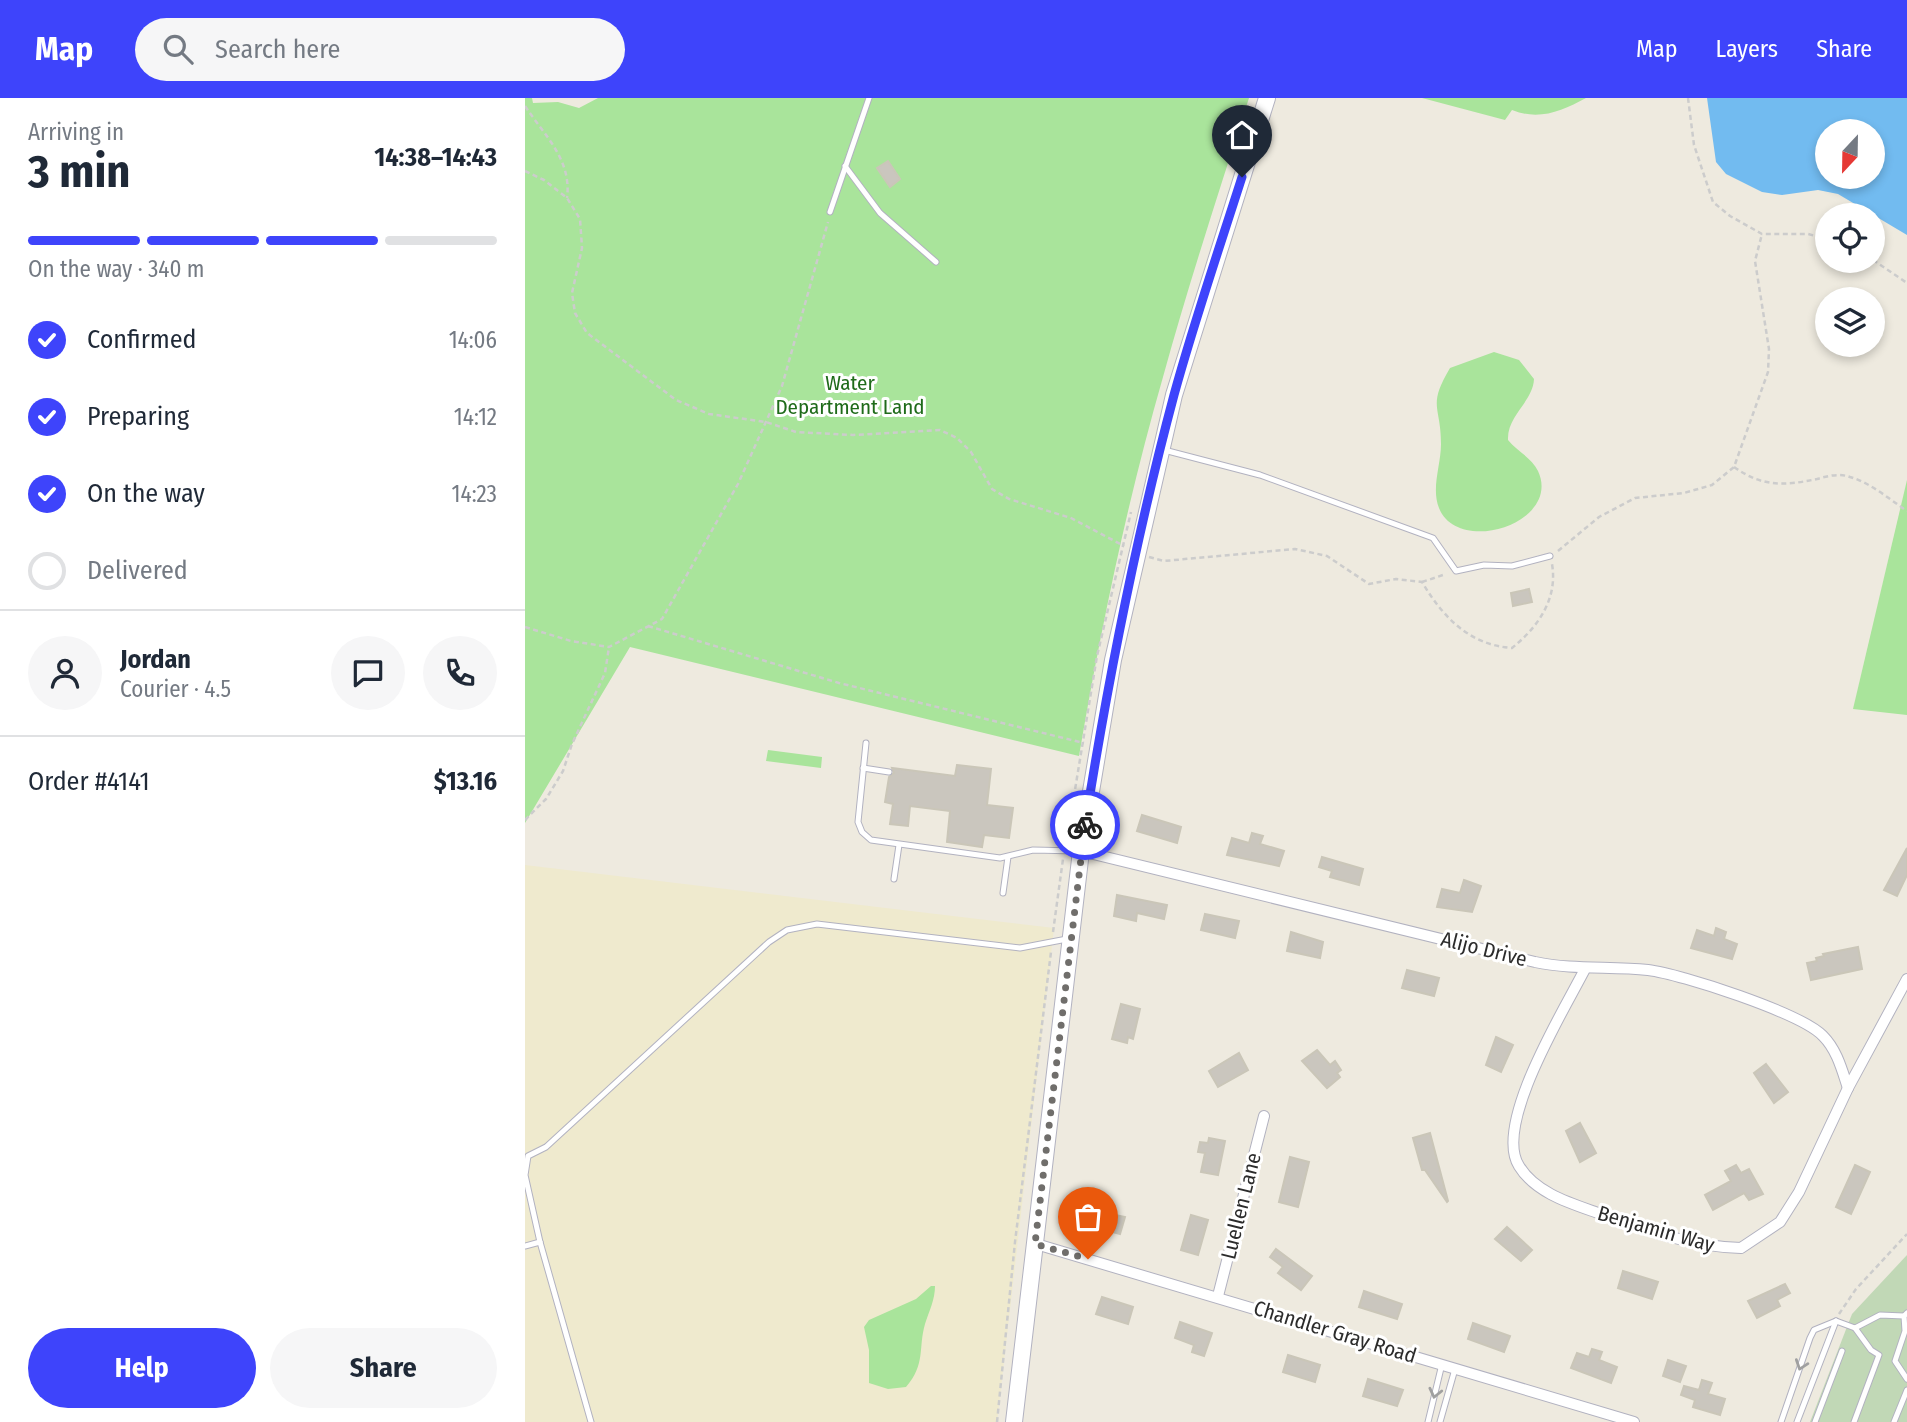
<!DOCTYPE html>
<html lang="en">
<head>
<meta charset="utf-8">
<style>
  :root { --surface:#fff; --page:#f6f6f7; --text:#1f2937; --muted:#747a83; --line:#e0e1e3; --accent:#3e44fb }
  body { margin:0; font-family:"Fira Sans Condensed",sans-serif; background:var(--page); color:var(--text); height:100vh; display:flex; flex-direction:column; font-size:26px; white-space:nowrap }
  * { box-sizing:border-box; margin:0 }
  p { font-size:23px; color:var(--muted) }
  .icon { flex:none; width:38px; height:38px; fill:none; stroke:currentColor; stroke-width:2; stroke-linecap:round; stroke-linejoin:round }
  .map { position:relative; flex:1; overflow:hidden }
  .details { display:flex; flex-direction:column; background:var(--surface); width:525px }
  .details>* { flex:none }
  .needle { width:46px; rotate:202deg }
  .buttons { position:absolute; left:1290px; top:21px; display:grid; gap:14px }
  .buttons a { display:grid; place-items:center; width:70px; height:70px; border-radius:50%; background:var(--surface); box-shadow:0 4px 10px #0003; font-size:35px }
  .pin { position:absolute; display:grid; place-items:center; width:60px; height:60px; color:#fff; margin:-72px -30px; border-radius:50% 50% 50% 0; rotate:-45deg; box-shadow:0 0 7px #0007 }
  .pin .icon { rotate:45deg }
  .courier { position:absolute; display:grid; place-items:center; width:70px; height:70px; margin:-35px; border:5px solid #3e44fb; border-radius:50%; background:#fff; color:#222; box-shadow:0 2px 9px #0007 }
  .head em { font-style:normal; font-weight:700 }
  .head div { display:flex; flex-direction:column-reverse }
  .head { display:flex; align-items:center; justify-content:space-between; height:119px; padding:0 28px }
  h1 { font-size:46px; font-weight:700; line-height:52px }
  .bar { display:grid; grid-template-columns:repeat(4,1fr); gap:10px 7px; align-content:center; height:84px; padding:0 28px }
  .bar i { height:9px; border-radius:5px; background:var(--line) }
  .bar .selected { background:var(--accent) }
  .bar p { grid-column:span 4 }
  .line { display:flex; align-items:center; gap:18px; padding:0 28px; border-top:2px solid var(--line) }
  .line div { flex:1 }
  .round { display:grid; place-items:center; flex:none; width:74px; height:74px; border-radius:37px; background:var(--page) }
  ol { padding:0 28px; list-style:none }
  li { display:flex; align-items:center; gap:21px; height:77px }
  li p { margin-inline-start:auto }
  li .icon { padding:7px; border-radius:50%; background:var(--accent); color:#fff; stroke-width:4 }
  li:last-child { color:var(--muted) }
  li i { width:38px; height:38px; border:4px solid var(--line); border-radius:50% }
  .button { display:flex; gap:14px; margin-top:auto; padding:14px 28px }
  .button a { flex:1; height:80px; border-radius:42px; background:var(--accent); color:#fff; font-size:28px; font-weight:700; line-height:80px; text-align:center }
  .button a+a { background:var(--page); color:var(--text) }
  header { display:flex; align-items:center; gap:42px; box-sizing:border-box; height:98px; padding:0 35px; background:var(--accent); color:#fff }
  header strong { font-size:33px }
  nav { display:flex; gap:38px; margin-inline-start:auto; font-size:24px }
  .search { width:490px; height:63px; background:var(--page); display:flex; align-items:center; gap:18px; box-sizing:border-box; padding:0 24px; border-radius:38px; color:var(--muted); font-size:26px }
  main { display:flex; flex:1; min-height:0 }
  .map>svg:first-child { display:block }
  .education { fill:#efeace }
  .green { fill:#a9e49b }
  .cemetery { fill:#c1d8b6 }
  .water { fill:#72bbf0; fill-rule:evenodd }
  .building { fill:#cac6be; stroke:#cac6b8; stroke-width:2 }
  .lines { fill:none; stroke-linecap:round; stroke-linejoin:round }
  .service-casing { stroke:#b2b2c0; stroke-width:7 }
  .minor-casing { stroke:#b2b2c0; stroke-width:12 }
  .secondary-casing { stroke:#b2b2c0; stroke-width:18 }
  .path { stroke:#ccc; stroke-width:2.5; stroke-dasharray:5 3.5; stroke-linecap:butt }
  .service { stroke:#fff; stroke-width:5 }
  .minor { stroke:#fff; stroke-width:10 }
  .secondary { stroke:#fff; stroke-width:16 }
  .oneway { stroke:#a0a0a0 }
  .done { stroke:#706e6b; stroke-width:7; stroke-dasharray:0 12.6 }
  .route { stroke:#3e44fb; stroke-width:9 }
  .labels { text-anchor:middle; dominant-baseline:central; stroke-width:6; stroke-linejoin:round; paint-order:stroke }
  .park-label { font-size:21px; fill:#1f6b1a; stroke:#fff }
  .street-label { font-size:21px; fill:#2c2c2c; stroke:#fff }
</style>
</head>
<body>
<header>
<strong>Map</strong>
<div class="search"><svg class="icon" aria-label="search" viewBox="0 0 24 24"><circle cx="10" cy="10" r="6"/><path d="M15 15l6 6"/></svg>Search here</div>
<nav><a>Map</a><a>Layers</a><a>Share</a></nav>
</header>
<main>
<section class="details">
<div class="head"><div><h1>3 min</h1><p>Arriving in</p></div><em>14:38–14:43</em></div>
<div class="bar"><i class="selected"></i><i class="selected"></i><i class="selected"></i><i></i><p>On the way · 340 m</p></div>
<ol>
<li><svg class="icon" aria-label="check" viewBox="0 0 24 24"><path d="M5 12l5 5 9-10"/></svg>Confirmed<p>14:06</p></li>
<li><svg class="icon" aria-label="check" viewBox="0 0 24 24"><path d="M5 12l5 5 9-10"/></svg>Preparing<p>14:12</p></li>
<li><svg class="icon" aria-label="check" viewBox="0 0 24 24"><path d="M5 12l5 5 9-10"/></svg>On the way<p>14:23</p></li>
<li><i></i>Delivered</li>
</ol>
<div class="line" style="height:126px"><a class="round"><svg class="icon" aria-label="person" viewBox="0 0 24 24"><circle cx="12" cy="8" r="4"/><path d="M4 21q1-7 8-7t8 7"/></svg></a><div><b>Jordan</b><p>Courier · 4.5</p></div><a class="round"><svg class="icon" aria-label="chat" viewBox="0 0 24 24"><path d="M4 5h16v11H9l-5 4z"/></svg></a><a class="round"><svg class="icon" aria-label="phone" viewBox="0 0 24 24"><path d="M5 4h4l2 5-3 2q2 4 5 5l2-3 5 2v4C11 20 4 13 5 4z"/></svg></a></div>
<div class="line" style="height:91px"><div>Order #4141</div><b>$13.16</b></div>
<div class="button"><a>Help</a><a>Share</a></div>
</section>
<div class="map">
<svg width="1382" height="1324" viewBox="0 0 1382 1324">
  <rect width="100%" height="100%" fill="#eeeadf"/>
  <path class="education" d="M0,767L529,830L472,1324H0Z"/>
  <g class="green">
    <path d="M0,0H7L8,5L33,4L54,10L73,0H724C694,93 664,185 638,279C602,404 576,530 554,658L105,549L0,725Z"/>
    <path d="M897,0H1061C1037,13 1014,23 987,12L980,22Z"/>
    <path d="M969,254L994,262L1009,281C1008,304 982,317 983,342C992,353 1007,360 1013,373C1037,425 933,458 914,410C906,390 916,367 916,346C916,307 902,309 925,270Z"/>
    <path d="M1382,382V617L1328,611Z"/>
    <path d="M243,652L297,659L296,670L241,663Z"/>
    <path d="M406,1188H410C410,1202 404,1213 400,1226C393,1250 401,1266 381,1289L363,1291L344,1285V1252L339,1229L344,1222L391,1201Z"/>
  </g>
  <path class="cemetery" d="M1382,1157V1324H1285L1327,1216Z"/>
  <path class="water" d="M1182,0H1382V137L1313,96L1293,92L1257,97L1237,94L1201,76L1191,64ZM1302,33H1348V79H1302Z"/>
  <g class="building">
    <path d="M363,63L375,81L365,89L352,70Z"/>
    <path d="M1004,491L1007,504L988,508L986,495Z"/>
    <path d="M432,667L466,671L462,707L488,710L484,740L459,737L457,749L422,744L425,713L385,708L383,728L365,726L368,706L360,704L364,679L369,675L367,670L430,678Z"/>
    <path d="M617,717L656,729L652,745L612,733Z"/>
    <path d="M727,735L738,738L735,746L759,753L754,768L702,757L707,740L724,745Z"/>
    <path d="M1382,750V777L1372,798L1359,792Z"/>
    <path d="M797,759L838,771L834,787L805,779L807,773L794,769Z"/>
    <path d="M939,782L956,788L947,814L912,809L917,791L935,795Z"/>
    <path d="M592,797L642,807L639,821L612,815L611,823L589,818Z"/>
    <path d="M680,816L714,823L710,840L676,832Z"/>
    <path d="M1191,830L1201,834L1199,841L1212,846L1207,861L1166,850L1172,832L1189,838Z"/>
    <path d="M766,834L798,844L795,860L762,853Z"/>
    <path d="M1333,849L1337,871L1286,882L1282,865L1292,863L1291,860L1299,858L1298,856Z"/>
    <path d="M882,872L914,880L909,898L877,890Z"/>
    <path d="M596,906L615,911L608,941L603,939L602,945L587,941Z"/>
    <path d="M971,939L988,947L976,974L961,967Z"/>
    <path d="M792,952L805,967L810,963L816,972L812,975L815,979L802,990L777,963Z"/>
    <path d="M714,955L723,972L693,989L684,973Z"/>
    <path d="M1241,966L1263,994L1249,1005L1229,975Z"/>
    <path d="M1055,1025L1071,1055L1055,1064L1041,1033Z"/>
    <path d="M905,1035L923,1103L922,1104L900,1072H897L888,1040Z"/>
    <path d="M684,1040L700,1043L693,1077L676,1074L680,1055L673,1054L675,1044L683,1045Z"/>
    <path d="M765,1059L784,1064L773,1109L754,1104Z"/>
    <path d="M1211,1067L1216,1075L1224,1071L1238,1096L1224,1102L1219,1095L1188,1112L1180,1097L1206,1083L1200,1073Z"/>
    <path d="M1330,1067L1345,1074L1326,1116L1311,1109Z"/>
    <path d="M566,1112L600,1119L595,1136L562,1127Z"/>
    <path d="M666,1117L683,1122L673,1157L656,1152Z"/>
    <path d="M982,1129L1007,1152L996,1163L970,1141Z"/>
    <path d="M751,1151L787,1178L776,1192L753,1175L758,1169L745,1159Z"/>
    <path d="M1098,1173L1133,1184L1127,1201L1093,1190Z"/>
    <path d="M1260,1186L1265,1195L1252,1202L1255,1208L1232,1220L1223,1203Z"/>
    <path d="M839,1193L877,1206L872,1221L834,1209Z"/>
    <path d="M577,1199L608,1209L603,1226L571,1216Z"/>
    <path d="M655,1224L687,1235L679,1258L667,1254L669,1247L650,1240Z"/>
    <path d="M948,1225L985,1238L979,1254L943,1241Z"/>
    <path d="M1067,1251L1077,1254L1074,1262L1092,1269L1086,1285L1046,1270L1052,1255L1064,1259Z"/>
    <path d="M763,1257L795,1267L790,1284L758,1274Z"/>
    <path d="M1143,1262L1161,1268L1155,1284L1138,1278Z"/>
    <path d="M843,1281L878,1292L872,1308L838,1298Z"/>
    <path d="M1177,1282L1187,1285L1183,1296L1200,1301L1195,1317L1168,1309L1170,1302L1156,1297L1159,1288L1174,1292Z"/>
  </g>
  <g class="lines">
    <defs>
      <g id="service">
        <path d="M320,68L355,115L411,164"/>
        <path d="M305,114L344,0"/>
        <path d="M639,352L735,377L908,440L931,473L959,467L987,468L1025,458"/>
        <path d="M341,645L333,724L337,734L346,742L475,760L508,752L553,753"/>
        <path d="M338,670L364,674"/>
        <path d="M369,781L374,747"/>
        <path d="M478,795L483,759"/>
        <path d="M0,1148L15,1144"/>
        <path d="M1382,1215L1379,1218L1380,1233L1370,1263L1382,1281"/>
        <path d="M1311,1223L1330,1230L1355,1217L1379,1218"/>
        <path d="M66,1324L15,1144L0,1077L3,1058L21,1049L244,844L262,832L292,826L495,850L542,841"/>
        <path d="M903,1324L917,1266"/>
        <path d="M915,1324L930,1271"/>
        <path d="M1256,1324L1285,1240L1289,1232L1311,1223"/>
        <path d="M1272,1324L1311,1223"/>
        <path d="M1290,1324L1317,1253"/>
        <path d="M1329,1324L1354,1257L1346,1252L1330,1230"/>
        <path d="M1369,1324L1382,1292"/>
      </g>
      <g id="minor">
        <path d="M556,753L1010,864C1048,872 1085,868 1123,872C1156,876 1276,915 1298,938C1312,952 1317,972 1323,990"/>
        <path d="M1060,871C1039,912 968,1027 994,1068C1011,1096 1048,1106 1076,1116C1121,1132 1167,1149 1216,1150L1255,1124L1274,1094L1323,990L1382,881"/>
        <path d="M511,1146L1109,1324"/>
        <path d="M693,1198L739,1018"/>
      </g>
      <path id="secondary" d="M489,1324L556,753L588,562L649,297L742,0"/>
    </defs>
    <use href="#service" class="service-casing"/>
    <use href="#minor" class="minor-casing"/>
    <use href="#secondary" class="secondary-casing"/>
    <g class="path">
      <path d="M1163,0L1169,47L1188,104L1205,118L1237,136H1283L1302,141"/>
      <path d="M0,8C20,38 47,62 42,100"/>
      <path d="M0,73L19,82L42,100L55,121L57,150L47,195L50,215L62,235L151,302L184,316L241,324L271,334L328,337L415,332L432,340L446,354L467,391L484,401L546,420L599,448"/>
      <path d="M1348,162L1382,185"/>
      <path d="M1209,369C1237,389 1259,388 1292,381C1302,378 1315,375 1325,379C1346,385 1364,401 1382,413"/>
      <path d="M1033,453L1074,419L1110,400L1159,395L1187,387L1209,369L1243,274L1244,251L1230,163L1237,136"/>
      <path d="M624,459L639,463L770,451L802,458L844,486L871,481L897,484C918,519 944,547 987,550C1013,529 1033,501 1027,466"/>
      <path d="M897,484L921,476"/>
      <path d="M123,528L314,585L559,645"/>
      <path d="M0,529L46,543L84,549L137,521L213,386L257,288L303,124"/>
      <path d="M546,716L572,558L606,414"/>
      <path d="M0,722L21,701L38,673L47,646L80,575L84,549"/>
      <path d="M528,834L538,761"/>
      <path d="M1314,1216L1331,1191L1382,1136"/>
      <path d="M472,1324L490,1144L526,854"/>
    </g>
    <use href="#service" class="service"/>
    <use href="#minor" class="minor"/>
    <use href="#secondary" class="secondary"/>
  </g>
  <defs><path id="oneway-chevron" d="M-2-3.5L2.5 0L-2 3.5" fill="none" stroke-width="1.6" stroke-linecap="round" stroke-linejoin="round" transform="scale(1.75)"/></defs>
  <g class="oneway">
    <use href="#oneway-chevron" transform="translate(1276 1267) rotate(109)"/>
    <use href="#oneway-chevron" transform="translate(910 1295) rotate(103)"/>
  </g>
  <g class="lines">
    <path class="done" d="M560,727L510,1146L563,1161"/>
    <path class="route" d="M560,727C583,582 611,439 649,297C669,224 694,151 717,79"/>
  </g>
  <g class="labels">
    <g class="park-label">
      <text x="325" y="285">Water<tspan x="325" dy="24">Department Land</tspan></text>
    </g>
    <g class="street-label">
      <text transform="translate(959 851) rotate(14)">Alijo Drive</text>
      <text transform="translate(716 1108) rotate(-76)">Luellen Lane</text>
      <text transform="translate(1131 1131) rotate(16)">Benjamin Way</text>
      <text transform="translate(810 1234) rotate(17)">Chandler Gray Road</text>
    </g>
  </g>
</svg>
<div class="buttons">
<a><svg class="needle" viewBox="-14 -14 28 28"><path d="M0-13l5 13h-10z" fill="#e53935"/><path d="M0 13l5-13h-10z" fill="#747a83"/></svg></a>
<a><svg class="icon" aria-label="locate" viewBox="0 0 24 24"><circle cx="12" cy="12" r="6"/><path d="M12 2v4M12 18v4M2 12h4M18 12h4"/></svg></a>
<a><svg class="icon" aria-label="layers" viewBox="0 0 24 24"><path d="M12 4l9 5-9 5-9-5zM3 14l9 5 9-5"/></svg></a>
</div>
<div class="pin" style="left:563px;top:1161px;background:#ea580c"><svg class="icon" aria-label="bag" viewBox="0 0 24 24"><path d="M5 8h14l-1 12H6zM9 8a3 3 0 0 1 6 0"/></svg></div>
<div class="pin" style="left:717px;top:79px;background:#1f2937"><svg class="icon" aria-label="home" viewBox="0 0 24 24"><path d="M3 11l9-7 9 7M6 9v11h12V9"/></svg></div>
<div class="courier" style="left:560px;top:727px"><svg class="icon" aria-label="bike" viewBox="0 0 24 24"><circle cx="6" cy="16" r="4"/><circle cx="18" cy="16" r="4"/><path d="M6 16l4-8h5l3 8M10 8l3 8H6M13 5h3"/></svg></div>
</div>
</main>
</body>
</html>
